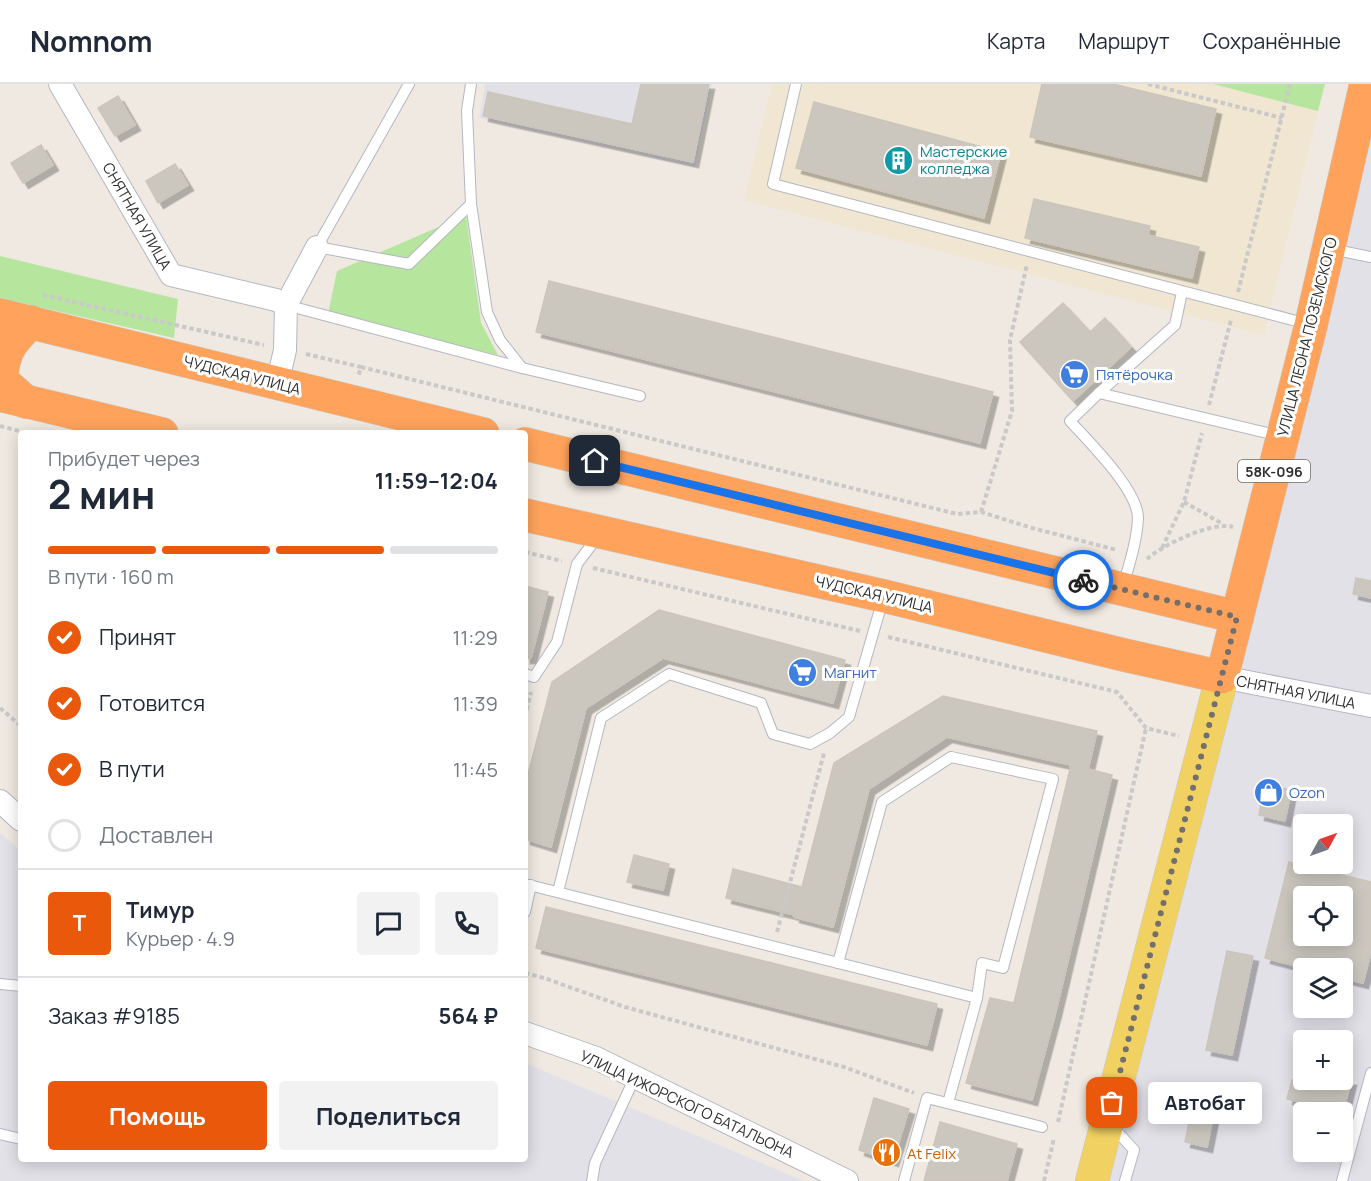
<!DOCTYPE html>
<html lang="ru">
<head>
<meta charset="utf-8">
<style>
  :root { --surface:#fff; --page:#f2f2f3; --text:#1f2937; --muted:#747a83; --line:#e0e1e3; --accent:#ea580c }
  body { margin:0; font-family:Manrope,sans-serif; background:var(--page); color:var(--text); height:100vh; display:flex; flex-direction:column; font-size:22px; white-space:nowrap }
  * { box-sizing:border-box; margin:0 }
  p { font-size:20px; color:var(--muted) }
  .icon { flex:none; width:33px; height:33px; fill:none; stroke:currentColor; stroke-width:2; stroke-linecap:round; stroke-linejoin:round }
  .map { position:relative; flex:1; overflow:hidden }
  .drawer { position:absolute; left:18px; top:346px; width:510px; height:732px; display:flex; flex-direction:column; background:var(--surface); border-radius:6px; box-shadow:0 3px 15px #0003 }
  .drawer>* { flex:none }
  .needle { width:39px; rotate:50deg }
  .tools { position:absolute; left:1293px; top:730px; display:grid; gap:12px }
  .tools a { display:grid; place-items:center; width:60px; height:60px; border-radius:6px; background:var(--surface); box-shadow:0 3px 15px #0003; font-size:30px }
  .pin { position:absolute; display:grid; place-items:center; width:51px; height:51px; color:#fff; margin:-26px; border-radius:12px; box-shadow:0 3px 9px #0006 }
  .courier { position:absolute; display:grid; place-items:center; width:60px; height:60px; margin:-30px; border:4px solid #1a73e8; border-radius:50%; background:#fff; color:#222; box-shadow:0 2px 8px #0007 }
  .bubble { position:absolute; height:42px; border-radius:6px; background:var(--surface); box-shadow:0 3px 15px #0003; font-size:20px; font-weight:700; line-height:42px; text-align:center }
  .summary em { font-style:normal; font-weight:700 }
  .summary div { display:flex; flex-direction:column-reverse }
  .summary { display:flex; align-items:center; justify-content:space-between; height:102px; padding:0 30px }
  h1 { font-size:39px; font-weight:700; line-height:45px }
  .bar { display:grid; grid-template-columns:repeat(4,1fr); gap:9px 6px; align-content:center; height:72px; padding:0 30px }
  .bar i { height:8px; border-radius:4px; background:var(--line) }
  .bar .selected { background:var(--accent) }
  .bar p { grid-column:span 4 }
  .line { display:flex; align-items:center; gap:15px; padding:0 30px; border-top:2px solid var(--line) }
  .line div { flex:1 }
  .round { display:grid; place-items:center; flex:none; width:63px; height:63px; border-radius:6px; background:var(--page) }
  ol { padding:0 30px; list-style:none }
  li { display:flex; align-items:center; gap:18px; height:66px }
  li p { margin-inline-start:auto }
  li .icon { padding:6px; border-radius:50%; background:var(--accent); color:#fff; stroke-width:4 }
  li:last-child { color:var(--muted) }
  li i { width:33px; height:33px; border:3px solid var(--line); border-radius:50% }
  .primary-button { display:flex; gap:12px; margin-top:auto; padding:12px 30px }
  .primary-button a { flex:1; height:69px; border-radius:6px; background:var(--accent); color:#fff; font-size:24px; font-weight:700; line-height:69px; text-align:center }
  .primary-button a+a { background:var(--page); color:var(--text) }
  header { display:flex; align-items:center; gap:36px; box-sizing:border-box; height:84px; padding:0 30px; background:var(--surface); border-bottom:2px solid var(--line) }
  header strong { font-size:28px }
  nav { display:flex; gap:33px; margin-inline-start:auto; font-size:21px }
  .map>svg:first-child { display:block }
  .industrial { fill:#e3e1e8; fill-rule:evenodd }
  .education { fill:#f0e6d1 }
  .green { fill:#b6e59e }
  .building { fill:#cbc7bf; stroke:#cbc5ba; stroke-width:1.5; fill-rule:evenodd; filter:url(#shadow) }
  .lines { fill:none; stroke-linecap:round; stroke-linejoin:round }
  .lane-casing { stroke:#b4b7c1; stroke-width:12 }
  .street-casing { stroke:#b4b7c1; stroke-width:24 }
  .primary-casing { stroke:#c9c9c9; stroke-width:34 }
  .highway-casing { stroke:#c9c9c9; stroke-width:34 }
  .path { stroke:#c9c9c9; stroke-width:4; stroke-dasharray:4.5 3; stroke-linecap:butt }
  .lane { stroke:#fff; stroke-width:10 }
  .street { stroke:#fff; stroke-width:22 }
  .primary { stroke:#f2d163; stroke-width:33 }
  .highway { stroke:#ffa35c; stroke-width:33 }
  .done { stroke:#726f6d; stroke-width:6; stroke-dasharray:0 10.8 }
  .route { stroke:#1a73e8; stroke-width:8 }
  .labels { text-anchor:middle; dominant-baseline:central; stroke-width:6; stroke-linejoin:round; paint-order:stroke }
  .shield { fill:#fff; stroke:#6d6d6d; stroke-width:1.5 }
  .shield-label { font-size:14px; font-weight:bold; fill:#2e2e2e }
  .culture-label { font-size:15px; fill:#0d838f; stroke:#fff; text-anchor:start }
  .street-label { font-size:15px; fill:#2e2e2e; stroke:#fff }
  .shop-label { font-size:15px; fill:#366cbe; stroke:#fff; text-anchor:start }
  .food-label { font-size:15px; fill:#c56008; stroke:#fff; text-anchor:start }
</style>
</head>
<body>
<header>
<strong>Nomnom</strong>
<nav><a>Карта</a><a>Маршрут</a><a>Сохранённые</a></nav>
</header>
<div class="map">
<svg width="1371" height="1097" viewBox="0 0 1371 1097">
  <defs>
    <filter id="shadow"><feDropShadow dx="5.5" dy="5.5" stdDeviation="0" flood-color="#0004"/></filter>
  </defs>
  <rect width="100%" height="100%" fill="#efe9e1"/>
  <g class="industrial">
    <path d="M485,0H712L695,83L479,34Z"/>
    <path d="M1371,3V1097H1109ZM1304,741H1342V780H1304ZM1304,813H1342V852H1304ZM1304,885H1342V924H1304ZM1304,957H1342V996H1304ZM1304,1029H1342V1068H1304Z"/>
    <path d="M0,749L21,767V1076H525V979L804,1097H0Z"/>
  </g>
  <path class="education" d="M772,0H1213L1318,27L1264,251L744,116Z"/>
  <g class="green">
    <path d="M1213,0H1325L1318,27Z"/>
    <path d="M466,131L481,239L498,271L328,230L337,187Z"/>
    <path d="M0,172L178,215L174,254L0,214Z"/>
  </g>
  <g class="building">
    <path d="M641,0H709L693,78L483,32L488,8L632,40Z"/>
    <path d="M1042,0H1113L1216,25L1201,92L1030,53Z"/>
    <path d="M118,12L135,41L115,52L98,24Z"/>
    <path d="M814,18L1001,68L984,134L796,84Z"/>
    <path d="M41,61L53,81L23,99L11,79Z"/>
    <path d="M175,80L188,101L158,119L146,97Z"/>
    <path d="M1034,115L1150,142L1148,151L1199,163L1192,194L1025,154Z"/>
    <path d="M549,197L993,308L980,359L536,248Z"/>
    <path d="M1063,219L1090,248L1105,234L1131,263L1073,317L1020,258Z"/>
    <path d="M1356,494L1371,497V514L1353,510Z"/>
    <path d="M525,502L548,508L531,574H525Z"/>
    <path d="M659,526L845,576L833,619L663,574L586,624L551,763L525,755V702L552,598Z"/>
    <path d="M943,612L1097,647L1088,685L1112,691L1056,927L1032,1016L966,999L990,914L1014,919L1071,681L947,653L869,705L833,843L794,833L795,831L726,814L733,785L802,803L834,679Z"/>
    <path d="M1265,701L1291,706L1285,737L1259,731Z"/>
    <path d="M634,771L669,780L663,806L627,798Z"/>
    <path d="M1289,778L1371,798V868L1363,899L1342,894V885H1307L1265,874ZM1304,813H1342V852H1304Z"/>
    <path d="M546,823L937,920L927,961L536,864Z"/>
    <path d="M1227,867L1253,872L1232,971L1206,966Z"/>
    <path d="M1292,996H1351L1343,1029L1287,1015Z"/>
    <path d="M1195,1009L1217,1013L1207,1063L1185,1058Z"/>
    <path d="M874,1014L909,1025L893,1077L859,1066Z"/>
    <path d="M940,1038L1017,1060L1007,1097H924Z"/>
  </g>
  <g class="lines">
    <defs>
      <g id="lane">
        <path d="M409,0L317,163L409,180L471,120L467,27L471,0"/>
        <path d="M796,0L773,100L1308,240"/>
        <path d="M471,120L487,228L500,256L522,284"/>
        <path d="M1331,165L1371,173"/>
        <path d="M286,221L522,284L640,312"/>
        <path d="M1099,309L1175,241L1182,208"/>
        <path d="M1123,502C1129,481 1137,457 1138,434C1138,406 1089,358 1070,337L1099,309L1280,352"/>
        <path d="M525,590L534,593L557,558L577,480L599,451"/>
        <path d="M525,800L977,914"/>
        <path d="M558,808L601,634L669,590L761,619L773,650L810,660L830,649L849,633L883,515"/>
        <path d="M525,828L531,801"/>
        <path d="M838,879L882,718L951,673L1053,695L1003,884L982,879L977,914L948,1019"/>
        <path d="M0,900L21,902"/>
        <path d="M1111,1041L1134,1066L1125,1097"/>
        <path d="M0,1050L21,1055"/>
        <path d="M592,1097L595,1079L635,993"/>
        <path d="M904,1097L927,1014L1042,1043"/>
        <path d="M1342,1097L1371,989"/>
      </g>
      <g id="street">
        <path d="M60,0L171,191L276,216L286,221"/>
        <path d="M277,300L285,266L286,221L317,163"/>
        <path d="M1222,593L1371,622"/>
        <path d="M0,717L21,736"/>
        <path d="M525,949L596,974L847,1097"/>
      </g>
      <path id="primary" d="M1092,1097L1222,593"/>
      <g id="highway">
        <path d="M0,231L483,350"/>
        <path d="M0,311L162,350"/>
        <path d="M26,318L1,296C4,266 10,259 31,238"/>
        <path d="M525,360L1237,533"/>
        <path d="M525,431L884,512L1124,571L1222,593L1311,241L1366,0"/>
      </g>
    </defs>
    <use href="#lane" class="lane-casing"/>
    <use href="#street" class="street-casing"/>
    <use href="#primary" class="primary-casing"/>
    <use href="#highway" class="highway-casing"/>
    <g class="path">
      <path d="M1148,0L1282,34"/>
      <path d="M1238,208L1290,0"/>
      <path d="M43,211L264,261"/>
      <path d="M306,270L361,283L358,293"/>
      <path d="M361,283L957,430L981,428L1032,444L1117,466"/>
      <path d="M1209,321L1231,236"/>
      <path d="M0,342L31,350"/>
      <path d="M1184,418L1223,440"/>
      <path d="M981,428L1012,327L1010,256L1027,180"/>
      <path d="M1162,464L1184,418L1202,349"/>
      <path d="M525,468L562,477"/>
      <path d="M1147,475C1163,461 1211,437 1233,443"/>
      <path d="M593,484L860,547"/>
      <path d="M888,553L1117,608L1146,644L1179,652"/>
      <path d="M0,624L21,642"/>
      <path d="M525,633L531,608"/>
      <path d="M777,848L824,669"/>
      <path d="M525,889L544,894L625,923L844,983L914,1009"/>
      <path d="M1058,1038L1146,644"/>
      <path d="M1044,1097L1054,1054"/>
    </g>
    <use href="#lane" class="lane"/>
    <use href="#street" class="street"/>
    <use href="#primary" class="primary"/>
    <use href="#highway" class="highway"/>
  </g>
  <g class="lines">
    <path class="done" d="M1083,496L1237,533L1112,1019"/>
    <path class="route" d="M595,377L1083,496"/>
  </g>
  <defs>
    <symbol id="building-disc" viewBox="-11 -11 22 22"><circle r="9.5" fill="#0f9aa8" stroke="#fff"/><path d="M-4-6H4V6H1V3H-1V6H-4ZM-2.5-4.3h1.7v1.8h-1.7ZM.8-4.3h1.7v1.8H.8ZM-2.5-1h1.7V.8h-1.7ZM.8-1h1.7V.8H.8Z" fill="#fff"/></symbol>
    <symbol id="supermarket-disc" viewBox="-11 -11 22 22"><circle r="9.5" fill="#3f7fe0" stroke="#fff"/><path d="M-6-5.5h2.5l.6 2H6L4.5 2H-2.5L-4.4-4H-6ZM-1.5 3.2a1.3 1.3 0 1 0 .1 0ZM3 3.2a1.3 1.3 0 1 0 .1 0Z" fill="#fff"/></symbol>
    <symbol id="shop-disc" viewBox="-11 -11 22 22"><circle r="9.5" fill="#3f7fe0" stroke="#fff"/><path d="M-5-2.5h2.3a2.7 3.5 0 0 1 5.4 0H5L5.5 6h-11ZM-1.5-2.5h3a1.5 2.3 0 0 0-3 0Z" fill="#fff"/></symbol>
    <symbol id="restaurant-disc" viewBox="-11 -11 22 22"><circle r="9.5" fill="#e8710a" stroke="#fff"/><path d="M-5-6h1v4h1v-4h1v4h1v-4h1v5L-1.5 .5V6h-2V.5L-5-1ZM5-6V6H3V1.5H1.5Q1.5-4 5-6Z" fill="#fff"/></symbol>
  </defs>
  <g fill-rule="evenodd">
    <use href="#building-disc" x="882" y="60" width="33" height="33"/>
    <use href="#supermarket-disc" x="1058" y="274" width="33" height="33"/>
    <use href="#supermarket-disc" x="786" y="572" width="33" height="33"/>
    <use href="#shop-disc" x="1252" y="692" width="33" height="33"/>
    <use href="#restaurant-disc" x="870" y="1052" width="33" height="33"/>
  </g>
  <g class="labels">
    <rect class="shield" x="1238" y="376" width="72" height="22" rx="4.5"/>
    <g class="shield-label">
      <text x="1274" y="387">58К-096</text>
    </g>
    <g class="culture-label">
      <text x="920" y="67">Мастерские<tspan x="920" dy="17">колледжа</tspan></text>
    </g>
    <g class="street-label">
      <text transform="translate(137 132) rotate(60)">СНЯТНАЯ УЛИЦА</text>
      <text transform="translate(1307 253) rotate(-76)">УЛИЦА ЛЕОНА ПОЗЕМСКОГО</text>
      <text transform="translate(242 291) rotate(14)">ЧУДСКАЯ УЛИЦА</text>
      <text transform="translate(874 510) rotate(13)">ЧУДСКАЯ УЛИЦА</text>
      <text transform="translate(1296 608) rotate(11)">СНЯТНАЯ УЛИЦА</text>
      <text transform="translate(687 1020) rotate(25)">УЛИЦА ИЖОРСКОГО БАТАЛЬОНА</text>
    </g>
    <g class="shop-label">
      <text x="1096" y="290">Пятёрочка</text>
      <text x="824" y="588">Магнит</text>
      <text x="1289" y="708">Ozon</text>
    </g>
    <g class="food-label">
      <text x="907" y="1069">At Felix</text>
    </g>
  </g>
</svg>
<div class="tools">
<a><svg class="needle" viewBox="-14 -14 28 28"><path d="M0-13l5 13h-10z" fill="#e53935"/><path d="M0 13l5-13h-10z" fill="#747a83"/></svg></a>
<a><svg class="icon" aria-label="locate" viewBox="0 0 24 24"><circle cx="12" cy="12" r="6"/><path d="M12 2v4M12 18v4M2 12h4M18 12h4"/></svg></a>
<a><svg class="icon" aria-label="layers" viewBox="0 0 24 24"><path d="M12 4l9 5-9 5-9-5zM3 14l9 5 9-5"/></svg></a>
<a>+</a>
<a>−</a>
</div>
<div class="pin" style="left:1112px;top:1019px;background:#ea580c"><svg class="icon" aria-label="bag" viewBox="0 0 24 24"><path d="M5 8h14l-1 12H6zM9 8a3 3 0 0 1 6 0"/></svg></div>
<div class="pin" style="left:595px;top:377px;background:#1f2937"><svg class="icon" aria-label="home" viewBox="0 0 24 24"><path d="M3 11l9-7 9 7M6 9v11h12V9"/></svg></div>
<div class="courier" style="left:1083px;top:496px"><svg class="icon" aria-label="bike" viewBox="0 0 24 24"><circle cx="6" cy="16" r="4"/><circle cx="18" cy="16" r="4"/><path d="M6 16l4-8h5l3 8M10 8l3 8H6M13 5h3"/></svg></div>
<div class="bubble" style="left:1148px;top:998px;width:114px">Автобат</div>
<section class="drawer">
<div class="summary"><div><h1>2 мин</h1><p>Прибудет через</p></div><em>11:59–12:04</em></div>
<div class="bar"><i class="selected"></i><i class="selected"></i><i class="selected"></i><i></i><p>В пути · 160 m</p></div>
<ol>
<li><svg class="icon" aria-label="check" viewBox="0 0 24 24"><path d="M5 12l5 5 9-10"/></svg>Принят<p>11:29</p></li>
<li><svg class="icon" aria-label="check" viewBox="0 0 24 24"><path d="M5 12l5 5 9-10"/></svg>Готовится<p>11:39</p></li>
<li><svg class="icon" aria-label="check" viewBox="0 0 24 24"><path d="M5 12l5 5 9-10"/></svg>В пути<p>11:45</p></li>
<li><i></i>Доставлен</li>
</ol>
<div class="line" style="height:108px"><b class="round" style="background:var(--accent);color:#fff">Т</b><div><b>Тимур</b><p>Курьер · 4.9</p></div><a class="round"><svg class="icon" aria-label="chat" viewBox="0 0 24 24"><path d="M4 5h16v11H9l-5 4z"/></svg></a><a class="round"><svg class="icon" aria-label="phone" viewBox="0 0 24 24"><path d="M5 4h4l2 5-3 2q2 4 5 5l2-3 5 2v4C11 20 4 13 5 4z"/></svg></a></div>
<div class="line" style="height:78px"><div>Заказ #9185</div><b>564 ₽</b></div>
<div class="primary-button"><a>Помощь</a><a>Поделиться</a></div>
</section>
</div>
</body>
</html>
